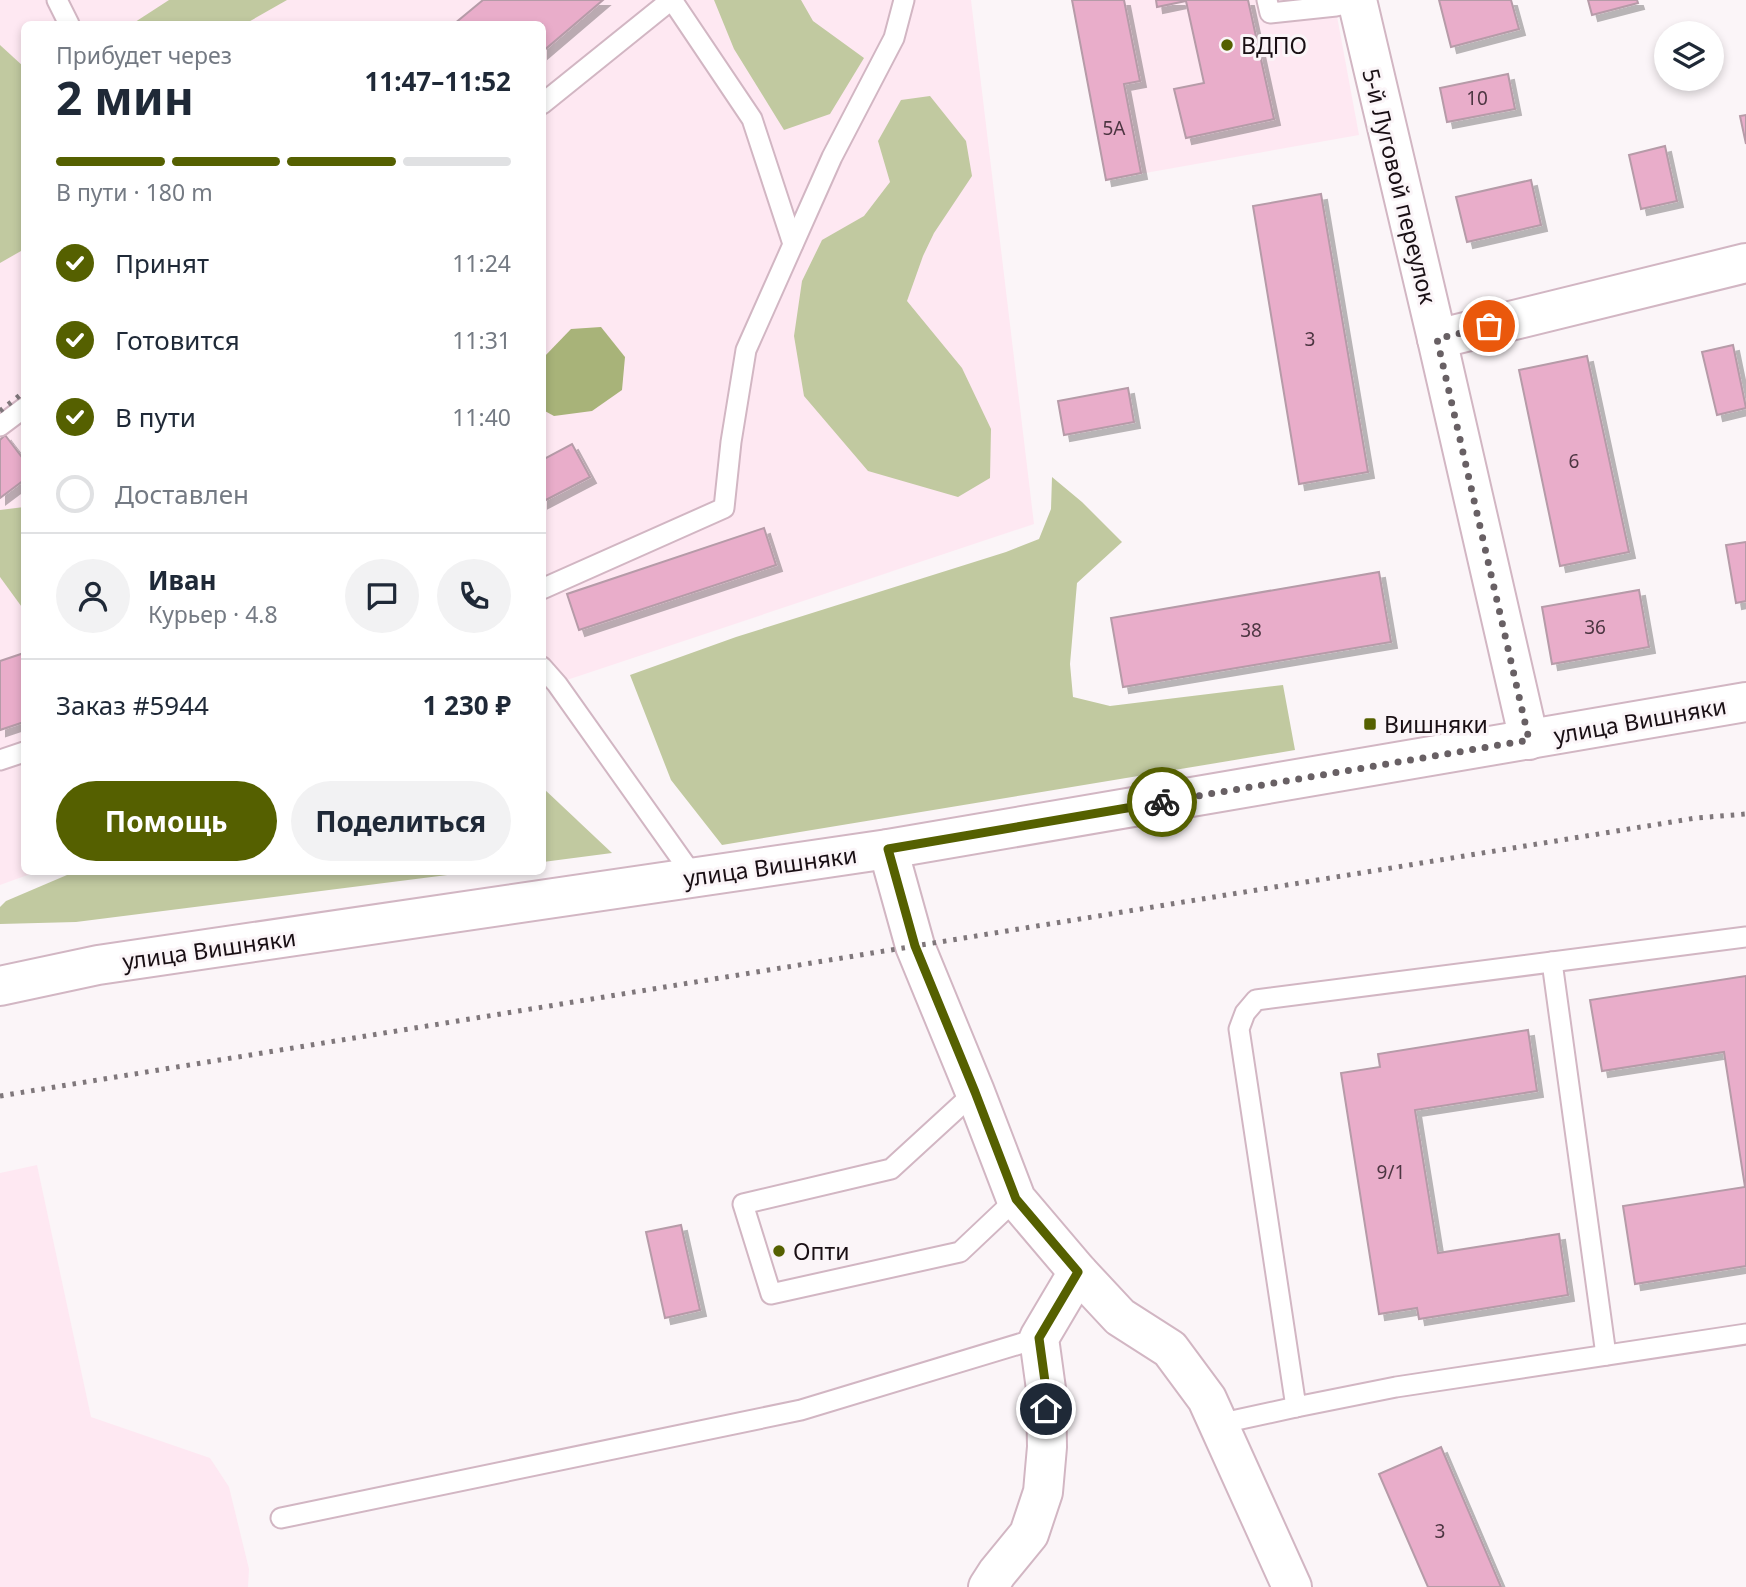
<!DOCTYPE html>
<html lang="ru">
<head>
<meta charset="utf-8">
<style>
  :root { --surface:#fff; --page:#f2f2f3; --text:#1f2937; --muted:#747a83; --line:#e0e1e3; --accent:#556000 }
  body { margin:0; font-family:"Noto Sans",sans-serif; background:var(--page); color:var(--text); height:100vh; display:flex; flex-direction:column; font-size:26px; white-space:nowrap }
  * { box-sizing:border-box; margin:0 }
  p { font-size:23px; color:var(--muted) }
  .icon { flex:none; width:38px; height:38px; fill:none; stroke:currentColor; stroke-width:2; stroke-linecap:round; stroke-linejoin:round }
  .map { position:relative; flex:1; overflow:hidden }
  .side { position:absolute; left:21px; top:21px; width:525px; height:854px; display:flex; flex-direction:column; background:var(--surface); border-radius:10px; box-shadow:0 4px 10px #0003 }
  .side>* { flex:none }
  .buttons { position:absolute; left:1654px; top:21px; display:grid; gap:14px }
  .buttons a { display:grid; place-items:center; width:70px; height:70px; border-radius:50%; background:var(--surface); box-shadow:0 4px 10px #0003; font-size:35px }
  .pin { position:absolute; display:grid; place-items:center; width:60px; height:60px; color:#fff; margin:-30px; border:4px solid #fff; border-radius:50%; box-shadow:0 2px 7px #0007 }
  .courier { position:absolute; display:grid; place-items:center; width:70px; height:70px; margin:-35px; border:5px solid #556000; border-radius:50%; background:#fff; color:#222; box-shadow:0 2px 9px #0007 }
  .summary em { font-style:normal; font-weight:700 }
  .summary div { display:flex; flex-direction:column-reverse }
  .summary { display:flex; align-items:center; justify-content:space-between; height:119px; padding:0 35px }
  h1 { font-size:46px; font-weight:700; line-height:52px }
  .bar { display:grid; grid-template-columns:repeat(4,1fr); gap:10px 7px; align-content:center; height:84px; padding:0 35px }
  .bar i { height:9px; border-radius:5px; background:var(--line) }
  .bar .on { background:var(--accent) }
  .bar p { grid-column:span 4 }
  .line { display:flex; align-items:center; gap:18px; padding:0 35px; border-top:2px solid var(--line) }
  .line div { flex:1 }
  .round { display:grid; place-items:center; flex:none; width:74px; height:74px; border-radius:37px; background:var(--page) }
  ol { padding:0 35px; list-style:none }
  li { display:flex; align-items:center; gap:21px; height:77px }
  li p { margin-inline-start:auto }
  li .icon { padding:7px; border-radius:50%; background:var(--accent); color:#fff; stroke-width:4 }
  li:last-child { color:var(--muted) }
  li i { width:38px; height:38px; border:4px solid var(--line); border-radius:50% }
  .button { display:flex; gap:14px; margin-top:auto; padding:14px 35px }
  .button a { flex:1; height:80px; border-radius:42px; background:var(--accent); color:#fff; font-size:28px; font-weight:700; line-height:80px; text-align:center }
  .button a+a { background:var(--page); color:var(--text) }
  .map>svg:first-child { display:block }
  .built { fill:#fee8f2 }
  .green { fill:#c1c9a0 }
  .water { fill:#a8b379 }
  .building { fill:#e9adca; stroke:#b69ba8; stroke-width:2; filter:url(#shadow) }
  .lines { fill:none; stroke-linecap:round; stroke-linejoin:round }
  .service-casing { stroke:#d2b6c3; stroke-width:23 }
  .minor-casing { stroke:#d2b6c3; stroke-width:42 }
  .tertiary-casing { stroke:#d2b6c3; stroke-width:42 }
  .service { stroke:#fff; stroke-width:19 }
  .minor { stroke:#fff; stroke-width:38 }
  .tertiary { stroke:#fff; stroke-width:38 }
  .rail { stroke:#7f777b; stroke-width:5; stroke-dasharray:3.5 7; stroke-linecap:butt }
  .done { stroke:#686064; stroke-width:7; stroke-dasharray:0 12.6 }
  .route { stroke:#556000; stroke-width:9 }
  .poi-dot { fill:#556000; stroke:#fbf5f8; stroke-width:2.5 }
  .labels { text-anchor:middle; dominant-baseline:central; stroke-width:6; stroke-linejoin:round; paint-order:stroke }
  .number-label { font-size:19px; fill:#4d3642 }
  .poi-label { font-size:23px; fill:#190f14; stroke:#fbf5f8; text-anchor:start }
  .street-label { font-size:23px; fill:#190f14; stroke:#fbf5f8 }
</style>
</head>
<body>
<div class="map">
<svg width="1746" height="1587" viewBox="0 0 1746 1587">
  <defs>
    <filter id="shadow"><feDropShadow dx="6" dy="6" stdDeviation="0" flood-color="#0004"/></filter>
  </defs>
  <rect width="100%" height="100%" fill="#fbf5f8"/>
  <g class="built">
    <path d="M0,0H971L1034,524L543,688L542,24H24V872H36L0,885Z"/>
    <path d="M1072,0H1334L1359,135L1106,180Z"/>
    <path d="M37,1165L91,1417L210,1458L229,1487L249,1569L248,1587H0V1173Z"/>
  </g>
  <g class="green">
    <path d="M169,0H287L245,24H132Z"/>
    <path d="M714,0H801L813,21L864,58L830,114L784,130L734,49Z"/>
    <path d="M0,45L24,67V246L21,251L0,263Z"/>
    <path d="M930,96L966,141L972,176L934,233L923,256L907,301L962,368L991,429L990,478L958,497L868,471L804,396L794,336L802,281L822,240L864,216L890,182L878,141L901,100Z"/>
    <path d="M1052,477L1082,502L1122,542L1077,583L1070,664L1073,697L1110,706L1283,685L1295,750L722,845L671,780L630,675L736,637L1006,552L1039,539L1051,509Z"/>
    <path d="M24,507V610L0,577V510Z"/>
    <path d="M543,788L612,853L543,862Z"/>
    <path d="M74,872H471L76,922L0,924V907L6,901Z"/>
  </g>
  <path class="water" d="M601,327L625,357L622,390L592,411L554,416L543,410V358L571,329Z"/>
  <g class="building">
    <path d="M483,0H603L542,52V24H454Z"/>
    <path d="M1072,0H1124L1140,81L1124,84L1141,173L1106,180Z"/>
    <path d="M1156,0H1248L1274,119L1186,138L1174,89L1204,83L1186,1L1157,7Z"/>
    <path d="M1439,0H1511L1519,29L1451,47Z"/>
    <path d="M1588,0H1637L1638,3L1592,15Z"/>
    <path d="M1508,74L1515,109L1447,122L1440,88Z"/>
    <path d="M1746,115V144L1740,116Z"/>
    <path d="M1665,146L1677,201L1641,209L1629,155Z"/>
    <path d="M1531,180L1541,225L1467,242L1456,197Z"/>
    <path d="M1321,194L1368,472L1299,484L1253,206Z"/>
    <path d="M1733,345L1746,408L1717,415L1702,352Z"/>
    <path d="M1587,356L1629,552L1560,566L1519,370Z"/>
    <path d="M1128,388L1134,422L1064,435L1058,401Z"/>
    <path d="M5,435L24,460V480L0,498V440Z"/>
    <path d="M572,444L590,477L542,502V460Z"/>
    <path d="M764,528L776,565L579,630L567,594Z"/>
    <path d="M1746,542V601L1736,603L1726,545Z"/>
    <path d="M1379,572L1391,642L1123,687L1111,618Z"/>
    <path d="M1639,590L1649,647L1552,664L1542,607Z"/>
    <path d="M24,653V722L0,730V661Z"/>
    <path d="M1746,976V1266L1635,1284L1623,1206L1745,1187L1724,1052L1602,1071L1590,1000Z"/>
    <path d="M1528,1030L1537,1091L1415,1110L1438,1253L1559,1234L1568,1295L1419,1319L1417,1308L1379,1314L1341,1073L1380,1067L1378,1054Z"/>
    <path d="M681,1225L700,1310L665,1318L646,1232Z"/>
    <path d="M1441,1447L1501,1587H1428L1379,1474Z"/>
  </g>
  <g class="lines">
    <defs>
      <g id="service">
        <path d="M57,0L69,24"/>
        <path d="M672,0L752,119L793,244"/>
        <path d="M1267,0L1270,13L1336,6L1356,2"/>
        <path d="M542,104L671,0"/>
        <path d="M0,426L24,408"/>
        <path d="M542,589L724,508L731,442L746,350L832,157L894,38L904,0"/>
        <path d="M542,667L557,684L694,877"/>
        <path d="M0,760L24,752"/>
        <path d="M1746,937L1256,1000L1245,1013L1239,1029L1296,1407L1396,1387L1746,1334"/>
        <path d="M1552,962L1606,1355"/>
        <path d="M975,1092L891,1169L743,1204L771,1294L960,1252L1016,1199"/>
        <path d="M1218,1424L1296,1407"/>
        <path d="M281,1518L801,1410L1039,1338"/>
      </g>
      <g id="minor">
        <path d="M1357,0L1437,339L1529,740"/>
        <path d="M1437,339L1746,263"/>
        <path d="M888,849L915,946L975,1092L1016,1199L1078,1272L1120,1317L1170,1349L1207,1399L1292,1587"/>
        <path d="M988,1587L997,1573L1029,1534L1043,1492L1047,1447L1046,1389L1039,1338L1078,1272"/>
      </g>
      <path id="tertiary" d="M0,986L98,965L888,849L1746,702"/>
    </defs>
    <use href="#service" class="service-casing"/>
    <use href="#minor" class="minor-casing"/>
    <use href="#tertiary" class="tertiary-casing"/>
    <use href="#service" class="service"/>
    <use href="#minor" class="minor"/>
    <use href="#tertiary" class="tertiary"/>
    <g class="rail">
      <path d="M0,411L24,392"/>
      <path d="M0,1096L1696,818L1746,814"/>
    </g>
  </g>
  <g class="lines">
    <path class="done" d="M1162,802L1529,740L1437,339L1489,326"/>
    <path class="route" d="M1046,1409V1389L1039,1338L1078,1272L1016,1199L975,1092L915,946L888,849L1162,802"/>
  </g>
  <g class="poi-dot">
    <circle cx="1227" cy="45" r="7"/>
    <rect x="1363" y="717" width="14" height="14" rx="3.5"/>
    <circle cx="779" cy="1251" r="7"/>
  </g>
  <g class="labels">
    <g class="number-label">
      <text x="1477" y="98">10</text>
      <text x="1114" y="128">5А</text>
      <text x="1310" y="339">3</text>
      <text x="1574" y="461">6</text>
      <text x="1595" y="627">36</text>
      <text x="1251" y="630">38</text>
      <text x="1391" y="1172">9/1</text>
      <text x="1440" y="1531">3</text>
    </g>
    <g class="poi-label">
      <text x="1241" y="45">ВДПО</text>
      <text x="1384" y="724">Вишняки</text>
      <text x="793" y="1251">Опти</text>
    </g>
    <g class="street-label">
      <text transform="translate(1400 186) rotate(76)">5-й Луговой переулок</text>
      <text transform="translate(1640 720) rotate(-10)">улица Вишняки</text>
      <text transform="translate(770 866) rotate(-8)">улица Вишняки</text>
      <text transform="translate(209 949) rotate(-8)">улица Вишняки</text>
    </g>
  </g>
</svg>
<div class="buttons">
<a><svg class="icon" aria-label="layers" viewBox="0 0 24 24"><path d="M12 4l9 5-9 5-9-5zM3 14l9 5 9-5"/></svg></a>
</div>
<div class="pin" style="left:1489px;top:326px;background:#ea580c"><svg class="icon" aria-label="bag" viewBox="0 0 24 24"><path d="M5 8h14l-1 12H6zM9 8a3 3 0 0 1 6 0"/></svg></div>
<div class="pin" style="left:1046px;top:1409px;background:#1f2937"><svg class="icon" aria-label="home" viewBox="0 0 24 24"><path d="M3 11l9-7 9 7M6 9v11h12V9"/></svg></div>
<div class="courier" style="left:1162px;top:802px"><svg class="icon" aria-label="bike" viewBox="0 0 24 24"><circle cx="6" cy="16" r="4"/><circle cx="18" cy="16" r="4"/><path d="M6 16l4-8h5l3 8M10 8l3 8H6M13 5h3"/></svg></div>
<section class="side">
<div class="summary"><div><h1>2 мин</h1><p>Прибудет через</p></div><em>11:47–11:52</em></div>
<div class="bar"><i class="on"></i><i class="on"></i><i class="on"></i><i></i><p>В пути · 180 m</p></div>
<ol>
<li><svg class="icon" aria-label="check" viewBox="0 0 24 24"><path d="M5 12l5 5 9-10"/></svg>Принят<p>11:24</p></li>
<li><svg class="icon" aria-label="check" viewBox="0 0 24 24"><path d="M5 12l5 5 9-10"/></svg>Готовится<p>11:31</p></li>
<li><svg class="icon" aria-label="check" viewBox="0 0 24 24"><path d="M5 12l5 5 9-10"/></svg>В пути<p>11:40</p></li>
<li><i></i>Доставлен</li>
</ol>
<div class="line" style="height:126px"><a class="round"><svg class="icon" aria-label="person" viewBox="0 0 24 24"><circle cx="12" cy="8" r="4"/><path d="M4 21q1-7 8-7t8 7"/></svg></a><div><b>Иван</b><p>Курьер · 4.8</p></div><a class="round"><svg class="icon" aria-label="chat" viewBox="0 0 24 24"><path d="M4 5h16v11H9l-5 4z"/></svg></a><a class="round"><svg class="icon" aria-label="phone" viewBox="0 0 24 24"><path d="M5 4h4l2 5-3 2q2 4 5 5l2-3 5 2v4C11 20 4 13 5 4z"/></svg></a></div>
<div class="line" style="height:91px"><div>Заказ #5944</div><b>1 230 ₽</b></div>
<div class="button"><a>Помощь</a><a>Поделиться</a></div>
</section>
</div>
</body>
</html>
